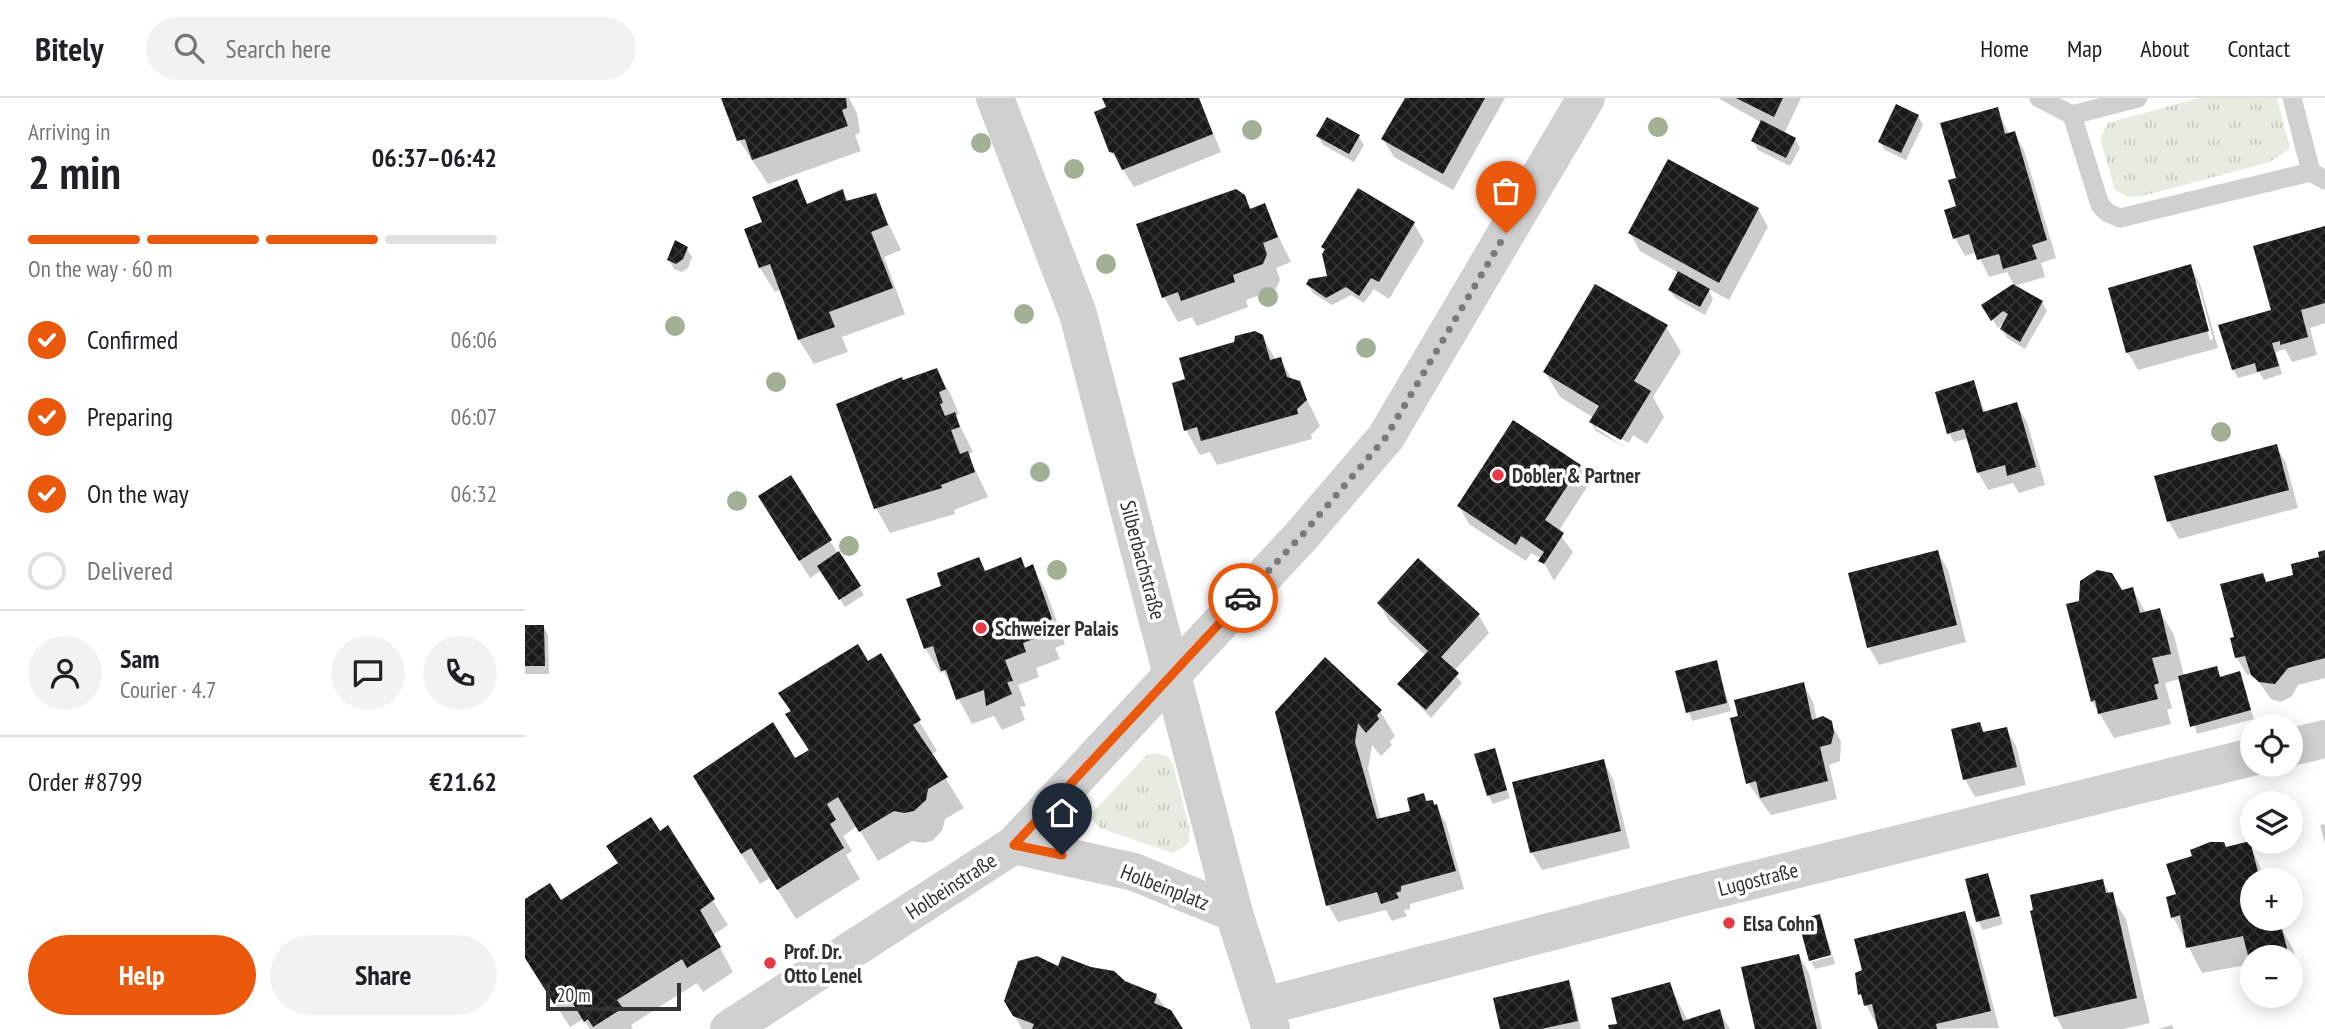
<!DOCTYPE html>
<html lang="en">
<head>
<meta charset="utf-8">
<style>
  :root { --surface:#fff; --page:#f2f2f2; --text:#202124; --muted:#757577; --line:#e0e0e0; --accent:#ea580c }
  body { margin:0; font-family:"PT Sans Narrow",sans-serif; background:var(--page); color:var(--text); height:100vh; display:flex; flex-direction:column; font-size:26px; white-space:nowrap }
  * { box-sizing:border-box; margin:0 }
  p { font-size:23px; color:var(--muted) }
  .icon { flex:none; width:38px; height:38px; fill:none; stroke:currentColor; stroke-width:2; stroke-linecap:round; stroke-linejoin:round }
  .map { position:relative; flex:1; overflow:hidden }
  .sheet { display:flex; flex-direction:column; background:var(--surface); width:525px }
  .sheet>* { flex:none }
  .controls { position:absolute; left:1715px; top:616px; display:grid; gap:14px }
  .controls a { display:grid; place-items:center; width:63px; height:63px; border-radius:50%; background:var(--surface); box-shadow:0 4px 18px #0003; font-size:35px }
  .scale { position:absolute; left:21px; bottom:18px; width:135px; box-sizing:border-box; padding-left:7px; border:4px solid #333; border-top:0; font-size:19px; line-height:24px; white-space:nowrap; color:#333; -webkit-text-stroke:5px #fff; paint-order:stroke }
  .pin { position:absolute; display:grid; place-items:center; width:60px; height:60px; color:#fff; margin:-72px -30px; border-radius:50% 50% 50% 0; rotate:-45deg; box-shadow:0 0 7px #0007 }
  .pin .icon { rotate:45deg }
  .courier { position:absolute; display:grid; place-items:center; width:70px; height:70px; margin:-35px; border:5px solid #ea580c; border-radius:50%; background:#fff; color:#222; box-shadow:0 2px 9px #0007 }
  .summary em { font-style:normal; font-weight:800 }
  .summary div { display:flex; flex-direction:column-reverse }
  .summary { display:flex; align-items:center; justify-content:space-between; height:119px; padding:0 28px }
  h1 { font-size:46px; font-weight:800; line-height:52px }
  .bar { display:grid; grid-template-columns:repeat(4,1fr); gap:10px 7px; align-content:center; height:84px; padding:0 28px }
  .bar i { height:9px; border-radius:5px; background:var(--line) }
  .bar .selected { background:var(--accent) }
  .bar p { grid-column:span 4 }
  .line { display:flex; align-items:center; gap:18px; padding:0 28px; border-top:2px solid var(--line) }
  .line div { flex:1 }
  .round { display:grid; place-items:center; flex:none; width:74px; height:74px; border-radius:37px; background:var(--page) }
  ol { padding:0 28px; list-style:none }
  li { display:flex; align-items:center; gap:21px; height:77px }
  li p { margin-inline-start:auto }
  li .icon { padding:7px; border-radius:50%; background:var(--accent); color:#fff; stroke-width:4 }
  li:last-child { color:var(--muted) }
  li i { width:38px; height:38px; border:4px solid var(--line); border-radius:50% }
  .primary-button { display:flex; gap:14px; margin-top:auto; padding:14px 28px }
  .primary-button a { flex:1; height:80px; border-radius:42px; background:var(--accent); color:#fff; font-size:28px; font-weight:800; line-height:80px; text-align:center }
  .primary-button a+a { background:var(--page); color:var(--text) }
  header { display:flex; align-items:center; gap:42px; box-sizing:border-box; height:98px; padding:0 35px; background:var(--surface); border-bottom:2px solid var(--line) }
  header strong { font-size:33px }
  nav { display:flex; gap:38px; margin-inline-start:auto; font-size:24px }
  .search { width:490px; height:63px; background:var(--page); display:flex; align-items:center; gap:18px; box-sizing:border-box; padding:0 24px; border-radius:38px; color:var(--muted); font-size:26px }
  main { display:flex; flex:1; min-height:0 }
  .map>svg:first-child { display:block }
  .grass { fill:url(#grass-tufts) }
  .shadow { fill:#0003; fill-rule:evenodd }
  .building { fill:url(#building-cross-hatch) }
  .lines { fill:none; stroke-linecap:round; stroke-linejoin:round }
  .service { stroke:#d0d0d0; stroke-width:19 }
  .minor { stroke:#d0d0d0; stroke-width:38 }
  .tree { fill:#a2b095 }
  .done { stroke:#7a7a7a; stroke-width:7; stroke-dasharray:0 12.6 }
  .route { stroke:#ea580c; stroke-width:9 }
  .poi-dot { fill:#e63946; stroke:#fff; stroke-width:2.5 }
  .labels { text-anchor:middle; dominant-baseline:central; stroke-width:7; stroke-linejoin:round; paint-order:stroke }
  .poi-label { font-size:21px; font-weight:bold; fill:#333; stroke:#fff; text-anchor:start }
  .street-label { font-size:21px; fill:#333; stroke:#fff }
</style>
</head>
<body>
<header>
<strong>Bitely</strong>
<div class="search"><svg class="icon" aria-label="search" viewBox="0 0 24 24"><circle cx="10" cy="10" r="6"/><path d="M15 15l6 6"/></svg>Search here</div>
<nav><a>Home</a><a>Map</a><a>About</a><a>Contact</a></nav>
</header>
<main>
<section class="sheet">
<div class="summary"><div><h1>2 min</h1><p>Arriving in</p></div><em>06:37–06:42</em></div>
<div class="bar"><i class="selected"></i><i class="selected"></i><i class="selected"></i><i></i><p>On the way · 60 m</p></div>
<ol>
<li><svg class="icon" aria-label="check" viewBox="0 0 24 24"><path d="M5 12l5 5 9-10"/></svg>Confirmed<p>06:06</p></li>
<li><svg class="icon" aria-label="check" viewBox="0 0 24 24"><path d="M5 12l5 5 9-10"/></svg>Preparing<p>06:07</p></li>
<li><svg class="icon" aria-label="check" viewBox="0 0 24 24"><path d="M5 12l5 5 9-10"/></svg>On the way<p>06:32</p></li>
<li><i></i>Delivered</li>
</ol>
<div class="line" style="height:126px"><a class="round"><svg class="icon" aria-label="person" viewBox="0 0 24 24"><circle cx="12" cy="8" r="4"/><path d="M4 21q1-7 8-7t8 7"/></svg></a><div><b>Sam</b><p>Courier · 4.7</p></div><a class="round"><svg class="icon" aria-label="chat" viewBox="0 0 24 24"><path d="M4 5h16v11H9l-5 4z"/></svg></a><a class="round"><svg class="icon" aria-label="phone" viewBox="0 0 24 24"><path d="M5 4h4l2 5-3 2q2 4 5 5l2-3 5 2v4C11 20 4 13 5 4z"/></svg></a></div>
<div class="line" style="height:91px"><div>Order #8799</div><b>€21.62</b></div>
<div class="primary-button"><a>Help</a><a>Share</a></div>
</section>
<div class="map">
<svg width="1800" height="931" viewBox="0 0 1800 931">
  <defs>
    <pattern id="grass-tufts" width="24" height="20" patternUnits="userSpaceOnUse" patternTransform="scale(1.75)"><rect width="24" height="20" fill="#e6ecdf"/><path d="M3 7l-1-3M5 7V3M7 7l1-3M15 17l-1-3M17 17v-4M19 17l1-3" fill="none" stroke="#c6cbc0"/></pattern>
    <pattern id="building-cross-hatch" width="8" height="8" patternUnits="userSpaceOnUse" patternTransform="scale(1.75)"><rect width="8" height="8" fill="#1a1a1a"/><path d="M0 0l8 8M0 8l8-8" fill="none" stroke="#333"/></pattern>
  </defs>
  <rect width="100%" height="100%" fill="#fff"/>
  <g class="grass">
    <path d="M1674,0H1752L1765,50L1745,64L1617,98L1603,99L1590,92L1575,41L1583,25Z"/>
    <path d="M629,655L642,658L648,666L665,733L663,746L647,755L575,730L567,721L568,714L621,658Z"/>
  </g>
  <g class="shadow">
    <path d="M197,0H324L332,15L335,35L330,37L336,53L243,86L214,42Z"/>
    <path d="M579,0H674L696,54L609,89L586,53L583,10Z"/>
    <path d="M882,0H980L928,92L869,59L858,41Z"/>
    <path d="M1193,0H1276L1259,36L1270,41L1275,50L1265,68L1233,52L1228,43L1237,25Z"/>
    <path d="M1472,11L1484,36L1489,35L1499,52L1531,160L1516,165L1520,179L1489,188L1517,204L1522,213L1500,251L1482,240L1477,231L1481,223L1473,230L1459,207L1489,187L1482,174L1464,179L1452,154L1440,158L1430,140L1433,81Z"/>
    <path d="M1393,18L1398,27L1381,62L1360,52L1355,44Z"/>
    <path d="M793,38L834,39L839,47L829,64L798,47Z"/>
    <path d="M271,83L282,108L318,94L324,104L350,97L376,152L359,159L380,216L317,239L323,254L289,266L274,242L256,192L250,194L235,170L221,132L239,125Z"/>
    <path d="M718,98L727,112L739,108L766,164L751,170L755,182L751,191L721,202L723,209L672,228L667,219L653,224L639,199Z"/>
    <path d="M1233,111L1243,129L1204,202L1182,190L1188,201L1180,217L1150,200L1145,192L1154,175L1115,153L1105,135Z"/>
    <path d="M889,126L899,143L864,201L849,191L839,205L826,197L807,207L788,195L783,186L804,179L798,149Z"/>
    <path d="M1800,130V225L1785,230L1792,257L1767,264L1760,251L1751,254L1757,276L1739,282L1734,274L1713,280L1708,271Z"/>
    <path d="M162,151L167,159L163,170L157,174L149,171L144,162Z"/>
    <path d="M1665,168L1675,186L1693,250L1613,272L1603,255L1585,191ZM1669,185H1673L1688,241L1685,242Z"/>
    <path d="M1141,229L1156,254L1128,299L1139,319L1122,346L1108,337L1104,345L1071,326V330L1101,350L1071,333L1066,324L1069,320L1035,299L1020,274Z"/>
    <path d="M737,238L751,262L755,261L768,283L774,285L795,328L786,337L787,341L692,367L685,354L675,357L661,332L662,283Z"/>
    <path d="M412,272L426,297L434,316L430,318L448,354L443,356L463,399L429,412L430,416L365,435L351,410L313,307Z"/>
    <path d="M1449,284L1460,315L1491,306L1502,324L1520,387L1494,395L1488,385L1463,392L1453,374L1444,340L1429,344L1424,335Z"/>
    <path d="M1751,348L1761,365L1773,410L1654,441L1644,424Z"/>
    <path d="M1054,368L1064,386L1033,434L1048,454L1029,483L1017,461L1006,455L1001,463L944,426L934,408Z"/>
    <path d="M245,416L305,443L339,497L320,509L297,472L285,480Z"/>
    <path d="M1413,454L1423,472L1441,544L1354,567L1344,549Z"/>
    <path d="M1800,454V580L1773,587L1767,598L1756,604L1746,601L1728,576L1722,577L1712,560L1707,541L1711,540L1737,477L1742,486L1771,478Z"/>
    <path d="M453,461L461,475L496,461L501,471L507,468L521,493L540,546L530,550L535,561L511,570L514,579L493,587L501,608L495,609L500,622L477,632L469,618L447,626L419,574L415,575L401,551L384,502L419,489Z"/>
    <path d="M1576,474L1596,494L1607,491L1621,515L1634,512L1649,537L1659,578L1692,570L1696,580L1714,575L1729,621L1672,636L1655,581L1640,585L1647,610L1642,612L1646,626L1589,640L1567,603L1556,504L1555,488L1563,477Z"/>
    <path d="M854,505L954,518L964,535L928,574L937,585L906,620L874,586L901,558L864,523Z"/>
    <path d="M0,529H18L23,537L24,576H0Z"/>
    <path d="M355,558L412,653L406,657L439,710L420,721L417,733L407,743L398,745L387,743L353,763L332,728L318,738L327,753L321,757L335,781L271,821L245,780L235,786L187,709L284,653L263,617L266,615L256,596Z"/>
    <path d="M1191,564L1206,613L1167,623L1152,574Z"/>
    <path d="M1278,586L1288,604L1292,622L1305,624L1316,643L1315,663L1304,667L1312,701L1246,717L1223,685Z"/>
    <path d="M855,613L870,638L865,643L867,647L856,658L847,647L843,671L856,722L887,714L898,697L903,705L907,704L921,725L939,791L885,806V811L879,812L882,818L867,823L861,812L813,824L803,807L752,615Z"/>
    <path d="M1455,626L1460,636L1481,631L1491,648L1501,687L1450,699L1440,681Z"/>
    <path d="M969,652L985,700L968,706L963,697Z"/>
    <path d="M1078,663L1088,681L1105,750L1017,772L1007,755L990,685Z"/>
    <path d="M1800,726V746L1795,727Z"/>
    <path d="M142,730L203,827L188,837L208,874L178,894L172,885L106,927L108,931H65L58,921L45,929L0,859V803L36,804L94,767L83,748L135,735Z"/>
    <path d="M1724,745L1741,782H1727V821H1751L1768,851L1777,883L1766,885V859H1727V866L1677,875L1648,819L1653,797L1701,751Z"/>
    <path d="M1462,777L1478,826L1458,832L1453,823Z"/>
    <path d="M1577,783L1601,821L1625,925L1598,931H1538L1531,918Z"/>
    <path d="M1439,815L1449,833L1474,930L1354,931L1341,907L1340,873Z"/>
    <path d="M1294,818L1307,855L1285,861Z"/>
    <path d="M1274,858L1284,875L1297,931H1231Z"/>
    <path d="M1308,858L1310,866L1290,871L1286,864Z"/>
    <path d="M534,870L631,897L656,931H497L481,903Z"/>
    <path d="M1043,884L1048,893L1056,931H977Z"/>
    <path d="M1144,886L1163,923L1194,913L1205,931H1086Z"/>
    <path d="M1647,927L1649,931H1633Z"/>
  </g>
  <g class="building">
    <path d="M196,0H321L322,10L317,12L323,28L227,62L220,41L212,43Z"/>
    <path d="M577,0H674L688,36L597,72L589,55L584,54L569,14L581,9Z"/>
    <path d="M880,0H960L918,76L856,41Z"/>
    <path d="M1211,0H1258L1249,19Z"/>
    <path d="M1371,6L1394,17L1376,55L1353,44Z"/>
    <path d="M1473,9L1480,36L1490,33L1522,142L1507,147L1512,161L1478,171L1474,156L1452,162L1444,136L1428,141L1419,112L1431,108L1423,82L1431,80L1415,25Z"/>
    <path d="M802,19L835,37L824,56L791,38Z"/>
    <path d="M1236,22L1271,40L1261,60L1226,43Z"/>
    <path d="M1143,61L1234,110L1194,185L1103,135Z"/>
    <path d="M272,81L282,106L318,91L321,103L351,95L363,127L346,134L368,190L304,214L310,229L273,242L245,166L234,170L219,131L237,124L227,99Z"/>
    <path d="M833,90L890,124L854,184L846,180L834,198L821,189L801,200L781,186L784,181L802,178L797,156L800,151L796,149Z"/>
    <path d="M711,91L720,97L725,111L740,105L753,139L738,145L742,156L738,166L708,177L710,184L656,203L653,194L637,200L611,126Z"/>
    <path d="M1800,128V205L1776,212L1783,239L1755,247V243L1747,245L1754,268L1732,274L1730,265L1707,272L1693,227L1746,212L1728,148Z"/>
    <path d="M150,142L163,149L158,161L151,166L142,162Z"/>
    <path d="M1666,166L1684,233L1601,255L1583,190Z"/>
    <path d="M1153,173L1185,191L1175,209L1143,192Z"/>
    <path d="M1070,186L1143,227L1109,283L1126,293L1096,342L1064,324L1074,308L1018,274Z"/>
    <path d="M1488,186L1518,203L1495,244L1475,231L1483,216L1478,213L1466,223L1456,207Z"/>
    <path d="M730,233L738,237L745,262L756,259L762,279L775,283L782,302L772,311L773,316L676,343L672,329L659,333L647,285L660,281L654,260L709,244L710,238Z"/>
    <path d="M412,270L421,291L414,294L418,305L415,306L420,318L430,314L435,329L426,332L435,356L443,353L450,374L416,387L417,390L349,411L311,306L377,279L378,282Z"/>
    <path d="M1449,282L1458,314L1492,304L1511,369L1482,378L1480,367L1452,375L1439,331L1422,336L1410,294Z"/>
    <path d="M988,322L1056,367L1020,422L1039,435L1019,466L1013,463L1019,454L996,438L991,447L932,408Z"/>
    <path d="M1752,346L1764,392L1642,424L1629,378Z"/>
    <path d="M266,377L307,442L274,463L233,398Z"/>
    <path d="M1413,452L1432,527L1342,550L1323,475Z"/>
    <path d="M1800,452V560L1763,570L1750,586L1734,584L1726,577L1720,558L1710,560L1705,540L1709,539L1695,486L1738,475L1741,484L1768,477L1766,466L1794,459L1793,454Z"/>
    <path d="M314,453L336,488L314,502L292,468Z"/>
    <path d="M454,459L460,473L496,459L500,470L508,466L527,521L517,525L522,536L498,545L501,554L480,562L488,583L482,584L487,596L461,608L459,592L431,602L421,572L416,573L408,548L399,551L381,501L416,488L412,475Z"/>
    <path d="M893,460L955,516L916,559L934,575L901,612L872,586L903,553L852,505Z"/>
    <path d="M1572,472L1587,475L1597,492L1608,489L1615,515L1635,510L1646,556L1627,560L1634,585L1629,587L1633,601L1573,616L1570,602L1566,604L1541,506L1554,503L1555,483Z"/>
    <path d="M0,527H19L20,568H0Z"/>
    <path d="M333,546L343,563L356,555L396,622L388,627L423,679L403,691L401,702L389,713L379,715L369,713L334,734L313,699L302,706L311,722L305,726L319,750L252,792L226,750L216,756L168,678L248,624L270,660L284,652L260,616L266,613L253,595Z"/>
    <path d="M800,559L857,612L852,617L854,621L841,635L833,625L830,644L852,721L885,713L882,700L899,695L901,703L908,702L909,707L912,706L931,773L876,788V793L871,795L874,800L856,806L852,794L801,808L750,614Z"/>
    <path d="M1192,562L1202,605L1161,615L1150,573Z"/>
    <path d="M1692,568L1695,579L1715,573L1726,612L1665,629L1653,578Z"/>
    <path d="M1279,584L1287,622L1298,618L1307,623L1309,635L1306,646L1295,649L1303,683L1235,700L1231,683L1221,686L1205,620L1213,618L1209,602Z"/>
    <path d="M1455,624L1458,634L1482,629L1492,669L1438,682L1426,631Z"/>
    <path d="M970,650L982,692L962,698L949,656Z"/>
    <path d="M1079,661L1096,733L1005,755L987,684Z"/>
    <path d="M126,719L135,733L143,727L190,801L175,812L196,849L162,870L157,861L92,902L98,910L68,929L63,921L59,924L43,897L29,906L0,860V801L25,785L36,802L93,765L81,748Z"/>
    <path d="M1725,743L1735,782H1727V821L1755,824L1764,858L1727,859L1726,869L1718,838L1661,850L1655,817L1646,820L1641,799L1651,796L1641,766L1667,758L1665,752L1685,744H1699L1701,749Z"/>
    <path d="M1463,775L1475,818L1451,824L1440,781Z"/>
    <path d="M1578,781L1581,795L1588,794L1612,900L1529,919L1505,813L1508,812L1505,797Z"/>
    <path d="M1440,813L1466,913L1411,926L1412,931H1353L1347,906L1339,908L1336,896L1333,897L1330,875L1337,872L1329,841Z"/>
    <path d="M1295,816L1306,857L1284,863L1273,822Z"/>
    <path d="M1274,856L1292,931H1230L1216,869Z"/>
    <path d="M512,858L533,868L537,858L566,869L589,873L600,883L632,896L629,905L646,912L658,931H507L509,926L488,918L479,903L493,863Z"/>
    <path d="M1044,882L1053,923L1016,931H975L968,900Z"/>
    <path d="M1145,884L1158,923L1195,911L1200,931H1084L1083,927L1092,926L1086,900Z"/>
  </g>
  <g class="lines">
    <g class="service">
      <path d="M1514,0L1547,17"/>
      <path d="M1613,0L1547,17L1575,107L1583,115L1595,120L1786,74L1800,82"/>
      <path d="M1767,0L1786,74"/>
    </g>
    <g class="minor">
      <path d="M470,0L553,216L709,815L746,931"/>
      <path d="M1766,649L1800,641"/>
      <path d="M489,747L609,774L709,815"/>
      <path d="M740,908L1163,798L1727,659"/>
      <path d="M204,931L489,747L778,436L861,339L1061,0"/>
    </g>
  </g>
  <g class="tree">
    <circle cx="1133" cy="29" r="10"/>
    <circle cx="727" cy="32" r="10"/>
    <circle cx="456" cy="45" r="10"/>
    <circle cx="549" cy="71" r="10"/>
    <circle cx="581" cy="166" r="10"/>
    <circle cx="743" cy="199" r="10"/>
    <circle cx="499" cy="216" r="10"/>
    <circle cx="150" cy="228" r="10"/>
    <circle cx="841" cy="250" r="10"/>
    <circle cx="251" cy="284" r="10"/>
    <circle cx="1696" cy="334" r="10"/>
    <circle cx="515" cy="374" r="10"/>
    <circle cx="212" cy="403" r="10"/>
    <circle cx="324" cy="448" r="10"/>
    <circle cx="532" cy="472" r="10"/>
  </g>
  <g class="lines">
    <path class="done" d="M718,500L778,436L861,339L981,135"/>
    <path class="route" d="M537,757L489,747L718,500"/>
  </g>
  <g class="poi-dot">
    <circle cx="973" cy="377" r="7"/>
    <circle cx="456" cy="530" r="7"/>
    <circle cx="1204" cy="825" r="7"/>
    <circle cx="245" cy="865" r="7"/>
  </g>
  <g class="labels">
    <g class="poi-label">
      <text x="987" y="377">Dobler &amp; Partner</text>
      <text x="470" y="530">Schweizer Palais</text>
      <text x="1218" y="825">Elsa Cohn</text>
      <text x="259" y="853">Prof. Dr.<tspan x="259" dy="24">Otto Lenel</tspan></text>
    </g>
    <g class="street-label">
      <text transform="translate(618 462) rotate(75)">Silberbachstraße</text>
      <text transform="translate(1233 781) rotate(-14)">Lugostraße</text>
      <text transform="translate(426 788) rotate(-33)">Holbeinstraße</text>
      <text transform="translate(640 789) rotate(21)">Holbeinplatz</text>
    </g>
  </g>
</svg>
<div class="controls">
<a><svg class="icon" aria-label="locate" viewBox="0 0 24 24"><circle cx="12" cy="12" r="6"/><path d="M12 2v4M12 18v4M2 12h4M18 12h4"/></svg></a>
<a><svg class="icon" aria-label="layers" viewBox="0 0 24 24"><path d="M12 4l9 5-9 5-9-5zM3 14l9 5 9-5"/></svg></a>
<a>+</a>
<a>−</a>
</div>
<div class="scale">20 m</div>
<div class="pin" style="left:981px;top:135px;background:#ea580c"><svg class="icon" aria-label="bag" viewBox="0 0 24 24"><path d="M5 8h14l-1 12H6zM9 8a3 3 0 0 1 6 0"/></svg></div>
<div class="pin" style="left:537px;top:757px;background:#1f2937"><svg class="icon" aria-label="home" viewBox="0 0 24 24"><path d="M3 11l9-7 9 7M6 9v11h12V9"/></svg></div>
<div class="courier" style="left:718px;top:500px"><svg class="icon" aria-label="car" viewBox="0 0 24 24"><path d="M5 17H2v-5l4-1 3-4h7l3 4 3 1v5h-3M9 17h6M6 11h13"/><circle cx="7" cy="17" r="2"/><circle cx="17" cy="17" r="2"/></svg></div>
</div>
</main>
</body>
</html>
